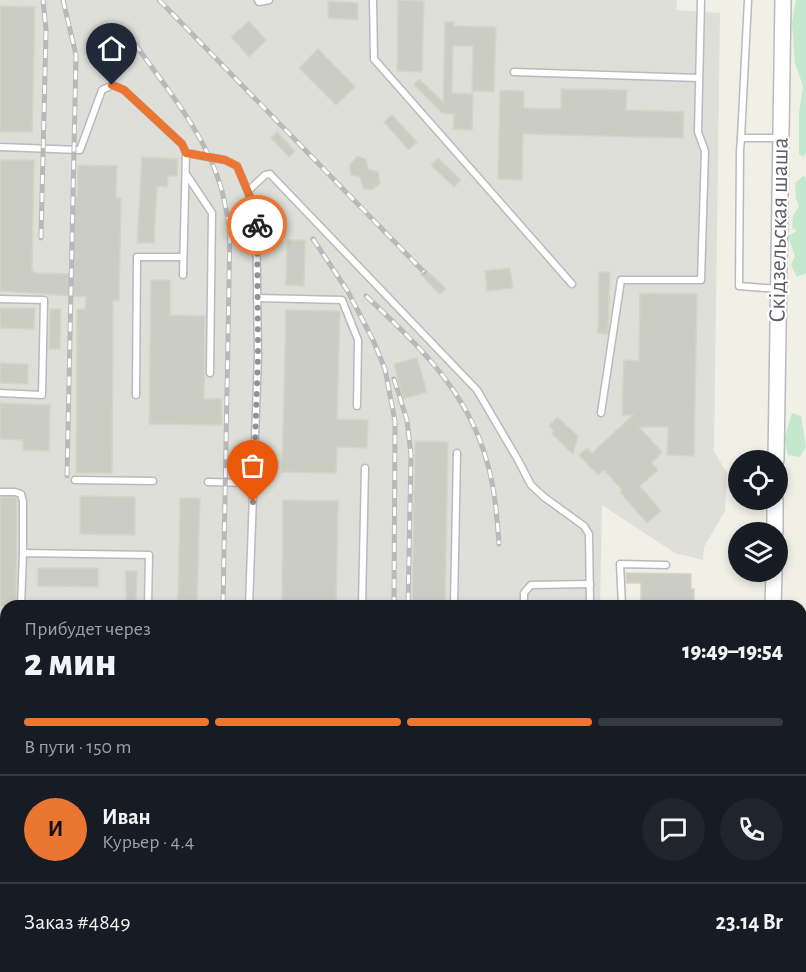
<!DOCTYPE html>
<html lang="ru">
<head>
<meta charset="utf-8">
<style>
  :root { --surface:#171b24; --page:#20242c; --text:#f1f3f6; --muted:#9ea1a6; --line:#363941; --accent:#eb7632 }
  body { margin:0; font-family:"Alegreya Sans",sans-serif; background:var(--page); color:var(--text); height:100vh; display:flex; flex-direction:column; font-size:22px; white-space:nowrap }
  * { box-sizing:border-box; margin:0 }
  p { font-size:20px; color:var(--muted) }
  .icon { flex:none; width:33px; height:33px; fill:none; stroke:currentColor; stroke-width:2; stroke-linecap:round; stroke-linejoin:round }
  .map { position:relative; flex:1; overflow:hidden }
  .side { position:absolute; left:0px; top:600px; width:807px; height:372px; display:flex; flex-direction:column; background:var(--surface); border-radius:18px 18px 0 0; box-shadow:0 3px 9px #0003 }
  .side>* { flex:none }
  .tools { position:absolute; left:728px; top:450px; display:grid; gap:12px }
  .tools a { display:grid; place-items:center; width:60px; height:60px; border-radius:50%; background:var(--surface); box-shadow:0 3px 9px #0003; font-size:30px }
  .pin { position:absolute; display:grid; place-items:center; width:51px; height:51px; color:#fff; margin:-62px -26px; border-radius:50% 50% 50% 0; rotate:-45deg; box-shadow:0 0 6px #0007 }
  .pin .icon { rotate:45deg }
  .courier { position:absolute; display:grid; place-items:center; width:60px; height:60px; margin:-30px; border:4px solid #eb7632; border-radius:50%; background:#fff; color:#222; box-shadow:0 2px 8px #0007 }
  .head em { font-style:normal; font-weight:800 }
  .head div { display:flex; flex-direction:column-reverse }
  .head { display:flex; align-items:center; justify-content:space-between; height:102px; padding:0 24px }
  h1 { font-size:39px; font-weight:800; line-height:45px }
  .bar { display:grid; grid-template-columns:repeat(4,1fr); gap:9px 6px; align-content:center; height:72px; padding:0 24px }
  .bar i { height:8px; border-radius:4px; background:var(--line) }
  .bar .current { background:var(--accent) }
  .bar p { grid-column:span 4 }
  .line { display:flex; align-items:center; gap:15px; padding:0 24px; border-top:2px solid var(--line) }
  .line div { flex:1 }
  .round { display:grid; place-items:center; flex:none; width:63px; height:63px; border-radius:32px; background:var(--page) }
  .map>svg:first-child { display:block }
  .industrial { fill:#dfdfd9 }
  .green { fill:#c3e8ce }
  .building { fill:#cbccc3; stroke:#d5d5c5; stroke-width:1.5 }
  .lines { fill:none; stroke-linecap:round; stroke-linejoin:round }
  .service-casing { stroke:#b9b9c0; stroke-width:9 }
  .tertiary-casing { stroke:#b9b9c0; stroke-width:18 }
  .service { stroke:#fff; stroke-width:6 }
  .tertiary { stroke:#fff; stroke-width:15 }
  .rail-casing { stroke:#b9b9ba; stroke-width:5 }
  .rail { stroke:#fff; stroke-width:3; stroke-dasharray:9; stroke-linecap:butt }
  .done { stroke:#919294; stroke-width:6; stroke-dasharray:0 10.8 }
  .route { stroke:#eb7632; stroke-width:8 }
  .labels { text-anchor:middle; dominant-baseline:central; stroke-width:4.5; stroke-linejoin:round; paint-order:stroke }
  .street-label { font-size:24px; fill:#5e5f67; stroke:#fff }
</style>
</head>
<body>
<div class="map">
<svg width="806" height="972" viewBox="0 0 806 972">
  <rect width="100%" height="100%" fill="#f0f0e7"/>
  <path class="industrial" d="M0,0H677L676,10L720,13L714,451L727,473L725,511L704,547L703,560L675,553L602,505L600,606H6V966H593V972H0Z"/>
  <g class="green">
    <path d="M796,0H806V153L804,157L799,154V113L803,86L795,63L792,23Z"/>
    <path d="M803,176L806,177V273L797,277L791,265L795,256L788,236L797,231L792,228L793,216L799,206L796,199L795,183Z"/>
    <path d="M792,413L801,416L806,447L800,457L788,455L784,440Z"/>
  </g>
  <g class="building">
    <path d="M398,0L424,1L422,72L397,71Z"/>
    <path d="M328,1L358,3V20L328,18Z"/>
    <path d="M0,6L35,7L32,132H0Z"/>
    <path d="M249,21L266,40L249,57L231,37Z"/>
    <path d="M445,22H454V26L496,27L494,92L472,91L473,46H453L452,93L473,94L472,130L453,129L454,114L442,113L414,85L419,79L443,102Z"/>
    <path d="M318,49L355,87L336,105L299,68Z"/>
    <path d="M122,51V66L94,67V52Z"/>
    <path d="M561,89L627,90L626,110L684,112L683,138L523,134L522,180L498,179L500,90L524,91V108L561,109Z"/>
    <path d="M392,115L417,142L409,150L384,122Z"/>
    <path d="M277,132L295,151L289,157L271,138Z"/>
    <path d="M357,156L366,159L368,169L378,172L380,183L372,190L363,188L360,177L351,175L350,165Z"/>
    <path d="M142,157L178,159L177,176H168L167,187L157,186L154,243H137Z"/>
    <path d="M438,158L461,180L454,187L431,165Z"/>
    <path d="M0,160H34L32,271L37,273L73,274L74,197H77L78,165L117,166L116,198H121L119,301H113L112,473H76L77,309H85L86,297L0,291Z"/>
    <path d="M287,240H305L304,286L286,285Z"/>
    <path d="M510,268L513,288L487,291L485,271Z"/>
    <path d="M426,270L446,289L440,295L421,275Z"/>
    <path d="M599,272H610L608,334L598,333Z"/>
    <path d="M151,280H170V315L205,316L204,399H222V425L149,424Z"/>
    <path d="M640,293L697,294L694,456L667,455L668,427H639L662,452L652,463L658,470L640,486L661,511L647,523L620,492L622,490L604,470L598,475L579,455L587,448L592,453L633,415H622L624,360L639,361Z"/>
    <path d="M0,308H35L34,329L0,328Z"/>
    <path d="M50,309H61L60,349H49Z"/>
    <path d="M286,310L340,311L337,419L368,420L367,448L337,447L336,473L282,472Z"/>
    <path d="M417,358L427,392L403,399L394,364Z"/>
    <path d="M0,363L28,364V384L0,383Z"/>
    <path d="M0,403L50,405L49,451L23,450V440L0,439Z"/>
    <path d="M557,417L578,436L573,454L552,434L554,431L549,426Z"/>
    <path d="M415,441L448,442L445,606H412Z"/>
    <path d="M80,496L135,497V535L80,534Z"/>
    <path d="M0,497H14L17,500L16,606H0Z"/>
    <path d="M180,498H200L197,600H178Z"/>
    <path d="M283,500L338,501L336,606H282Z"/>
    <path d="M38,568H98V587L38,586Z"/>
    <path d="M126,571H137L136,601H126Z"/>
    <path d="M626,573L691,574V589H694V606H641V583H626Z"/>
  </g>
  <g class="lines">
    <defs>
      <g id="service">
        <path d="M258,0L259,2L269,0"/>
        <path d="M373,0L374,59L572,284"/>
        <path d="M514,72L699,78"/>
        <path d="M741,138L748,0"/>
        <path d="M0,147L80,150L102,90L113,85L124,90L182,144L186,153L183,275"/>
        <path d="M186,153L225,160L237,166L256,211L258,355L249,606"/>
        <path d="M186,174L212,213L210,373"/>
        <path d="M248,191L265,175L270,174L477,390L518,460L531,485L544,497L584,526L589,534L590,606"/>
        <path d="M778,289L739,286L740,151L741,138H780"/>
        <path d="M257,298L342,300L358,340L357,406"/>
        <path d="M0,299L44,300L42,395L0,393"/>
        <path d="M136,395L137,257H183"/>
        <path d="M601,413L621,280H701L705,151L698,132L701,0"/>
        <path d="M75,480L153,481"/>
        <path d="M208,482L253,483"/>
        <path d="M0,492H15L21,494L23,501V553"/>
        <path d="M21,606L23,553L149,555L148,606"/>
        <path d="M362,606L365,468"/>
        <path d="M454,606L457,453"/>
        <path d="M524,606V593L531,585L590,584"/>
        <path d="M622,606L620,564L666,565"/>
        <path d="M0,639L6,640"/>
        <path d="M0,742H6"/>
        <path d="M0,803L6,805"/>
        <path d="M0,938H6"/>
        <path d="M0,966L111,971"/>
        <path d="M242,972V966"/>
        <path d="M372,972V966"/>
        <path d="M455,972V966"/>
        <path d="M585,972V966"/>
        <path d="M619,972V966"/>
      </g>
      <g id="tertiary">
        <path d="M776,460L783,0"/>
        <path d="M775,532V500"/>
        <path d="M773,606L774,572"/>
        <path d="M766,972V966"/>
      </g>
    </defs>
    <use href="#service" class="service-casing"/>
    <use href="#tertiary" class="tertiary-casing"/>
    <use href="#service" class="service"/>
    <use href="#tertiary" class="tertiary"/>
    <defs>
      <g id="rail">
        <path d="M63,0L76,55L67,476"/>
        <path d="M159,0L424,272"/>
        <path d="M135,44C167,89 207,136 222,191C225,203 227,216 230,228L223,606"/>
        <path d="M41,238L46,30L43,0"/>
        <path d="M313,239L347,290L373,340L385,369L395,421L394,606"/>
        <path d="M366,296C417,344 468,391 487,462C495,489 497,517 499,544"/>
        <path d="M394,379L407,420L411,455L408,606"/>
        <path d="M173,972V966"/>
        <path d="M388,972V966"/>
        <path d="M442,972V966"/>
      </g>
    </defs>
    <use href="#rail" class="rail-casing"/>
    <use href="#rail" class="rail"/>
  </g>
  <g class="lines">
    <path class="done" d="M253,502L258,355L257,225"/>
    <path class="route" d="M112,85L124,90L182,144L186,153L225,160L237,166L256,211L257,225"/>
  </g>
  <g class="labels">
    <g class="street-label">
      <text transform="translate(779 230) rotate(-89)">Скідзельская шаша</text>
    </g>
  </g>
</svg>
<div class="tools">
<a><svg class="icon" aria-label="locate" viewBox="0 0 24 24"><circle cx="12" cy="12" r="6"/><path d="M12 2v4M12 18v4M2 12h4M18 12h4"/></svg></a>
<a><svg class="icon" aria-label="layers" viewBox="0 0 24 24"><path d="M12 4l9 5-9 5-9-5zM3 14l9 5 9-5"/></svg></a>
</div>
<div class="pin" style="left:253px;top:502px;background:#ea580c"><svg class="icon" aria-label="bag" viewBox="0 0 24 24"><path d="M5 8h14l-1 12H6zM9 8a3 3 0 0 1 6 0"/></svg></div>
<div class="pin" style="left:112px;top:85px;background:#1f2937"><svg class="icon" aria-label="home" viewBox="0 0 24 24"><path d="M3 11l9-7 9 7M6 9v11h12V9"/></svg></div>
<div class="courier" style="left:257px;top:225px"><svg class="icon" aria-label="bike" viewBox="0 0 24 24"><circle cx="6" cy="16" r="4"/><circle cx="18" cy="16" r="4"/><path d="M6 16l4-8h5l3 8M10 8l3 8H6M13 5h3"/></svg></div>
<section class="side">
<div class="head"><div><h1>2 мин</h1><p>Прибудет через</p></div><em>19:49–19:54</em></div>
<div class="bar"><i class="current"></i><i class="current"></i><i class="current"></i><i></i><p>В пути · 150 m</p></div>
<div class="line" style="height:108px"><b class="round" style="background:var(--accent);color:#111">И</b><div><b>Иван</b><p>Курьер · 4.4</p></div><a class="round"><svg class="icon" aria-label="chat" viewBox="0 0 24 24"><path d="M4 5h16v11H9l-5 4z"/></svg></a><a class="round"><svg class="icon" aria-label="phone" viewBox="0 0 24 24"><path d="M5 4h4l2 5-3 2q2 4 5 5l2-3 5 2v4C11 20 4 13 5 4z"/></svg></a></div>
<div class="line" style="height:78px"><div>Заказ #4849</div><b>23.14 Br</b></div>
</section>
</div>
</body>
</html>
